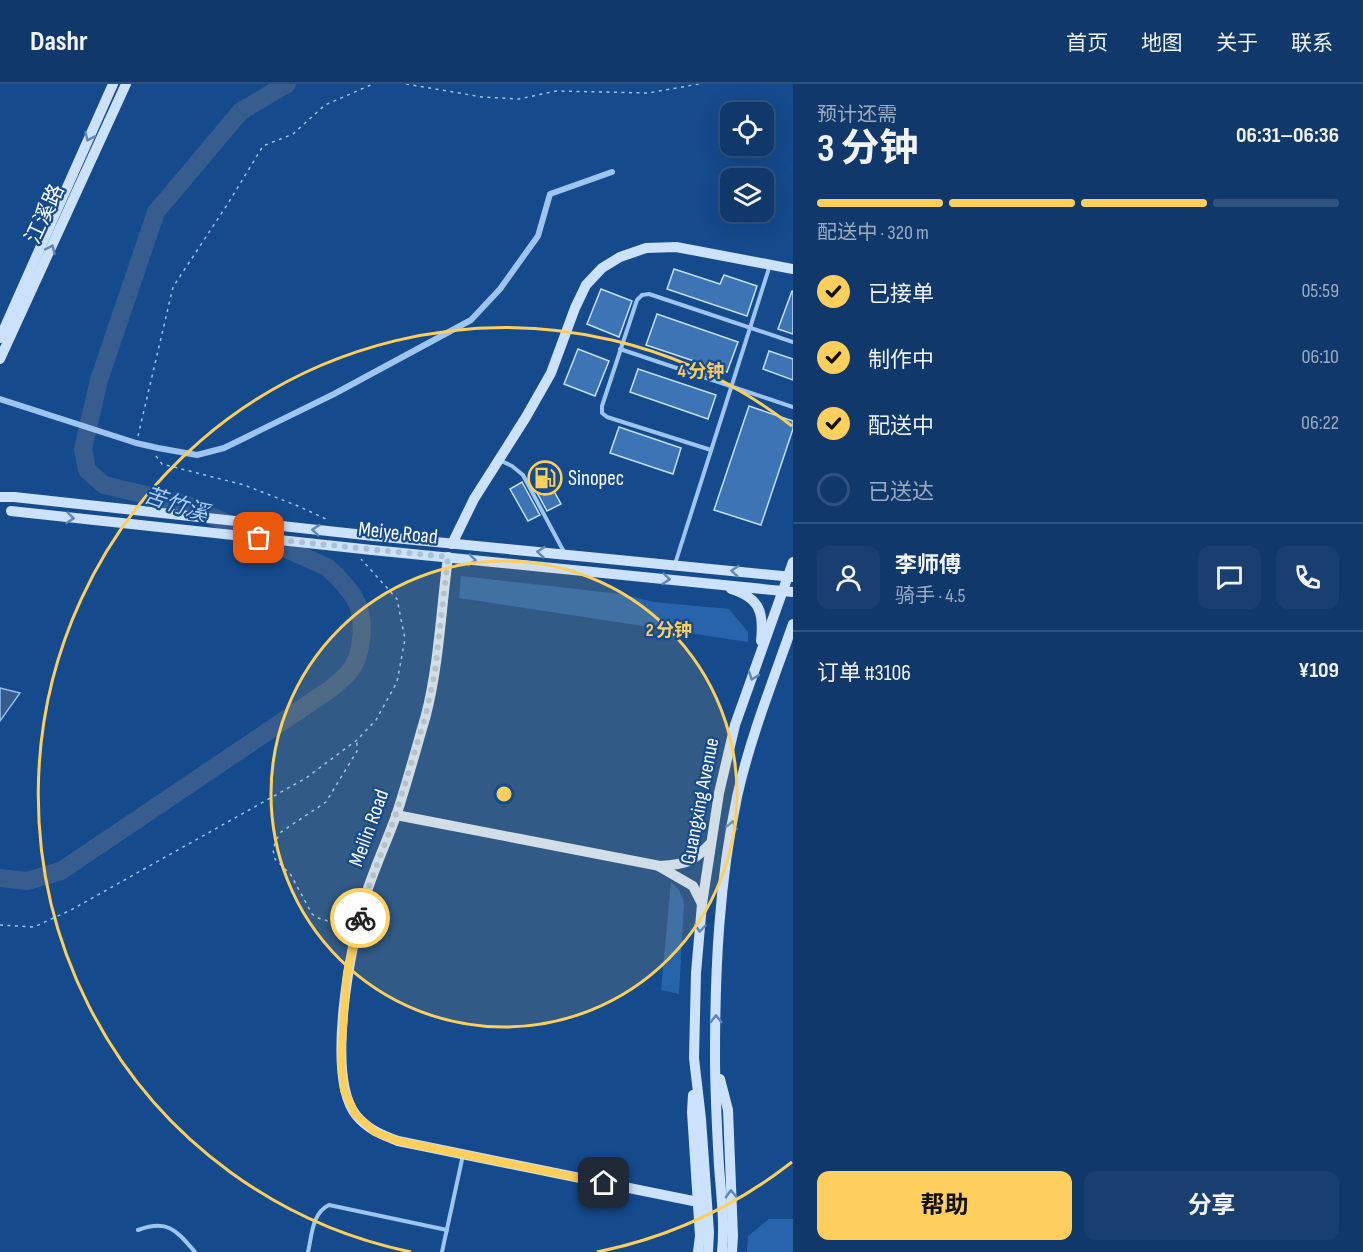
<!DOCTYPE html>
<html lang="zh">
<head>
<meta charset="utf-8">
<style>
  :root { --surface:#10386a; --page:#193f70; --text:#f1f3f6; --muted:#9cacc1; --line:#30527e; --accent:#ffcf5d }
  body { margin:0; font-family:"Sofia Sans Condensed","Noto Sans SC",sans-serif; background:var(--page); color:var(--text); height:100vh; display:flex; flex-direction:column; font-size:22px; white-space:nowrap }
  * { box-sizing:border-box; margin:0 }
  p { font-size:20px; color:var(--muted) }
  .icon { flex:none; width:33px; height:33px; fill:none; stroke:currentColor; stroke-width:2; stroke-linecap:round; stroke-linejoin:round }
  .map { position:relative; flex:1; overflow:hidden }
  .sheet { display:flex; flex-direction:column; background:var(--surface); width:570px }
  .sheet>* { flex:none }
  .fabs { position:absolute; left:720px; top:18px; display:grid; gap:12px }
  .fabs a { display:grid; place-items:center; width:54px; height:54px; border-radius:12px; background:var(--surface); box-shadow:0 6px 24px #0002,0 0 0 2px var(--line); font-size:30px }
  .pin { position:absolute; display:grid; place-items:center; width:51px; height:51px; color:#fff; margin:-26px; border-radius:12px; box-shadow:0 3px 9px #0006 }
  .courier { position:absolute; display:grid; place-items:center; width:60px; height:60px; margin:-30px; border:4px solid #ffcf5d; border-radius:50%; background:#fff; color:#222; box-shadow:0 2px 8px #0007 }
  .summary em { font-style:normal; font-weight:700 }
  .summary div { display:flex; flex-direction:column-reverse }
  .summary { display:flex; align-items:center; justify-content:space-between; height:102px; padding:0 24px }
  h1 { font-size:39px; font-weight:700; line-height:45px }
  .bar { display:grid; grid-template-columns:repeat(4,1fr); gap:9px 6px; align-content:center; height:72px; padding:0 24px }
  .bar i { height:8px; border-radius:4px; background:var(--line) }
  .bar .selected { background:var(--accent) }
  .bar p { grid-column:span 4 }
  .line { display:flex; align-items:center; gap:15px; padding:0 24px; border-top:2px solid var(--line) }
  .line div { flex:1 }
  .round { display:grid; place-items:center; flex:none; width:63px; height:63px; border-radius:12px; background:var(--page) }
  ol { padding:0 24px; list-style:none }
  li { display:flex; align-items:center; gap:18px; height:66px }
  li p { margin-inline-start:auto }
  li .icon { padding:6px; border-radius:50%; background:var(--accent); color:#111; stroke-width:4 }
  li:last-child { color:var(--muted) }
  li i { width:33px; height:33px; border:3px solid var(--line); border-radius:50% }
  .button { display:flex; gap:12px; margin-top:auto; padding:12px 24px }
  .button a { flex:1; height:69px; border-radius:12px; background:var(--accent); color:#111; font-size:24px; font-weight:700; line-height:69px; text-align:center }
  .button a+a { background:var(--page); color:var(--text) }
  header { display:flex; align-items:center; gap:36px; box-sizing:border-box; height:84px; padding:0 30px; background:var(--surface); border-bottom:2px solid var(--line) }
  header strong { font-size:28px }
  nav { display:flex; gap:33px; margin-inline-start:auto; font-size:21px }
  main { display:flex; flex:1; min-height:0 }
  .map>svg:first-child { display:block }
  .green { fill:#2764ac }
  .water { fill:#365d8e; stroke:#90bff3; stroke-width:1.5 }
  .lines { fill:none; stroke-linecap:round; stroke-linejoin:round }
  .river { stroke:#365d8e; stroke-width:18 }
  .building { fill:#3d74b6; stroke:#c5defb; stroke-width:1.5 }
  .path { stroke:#9ec4f0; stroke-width:1.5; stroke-dasharray:3 4.5; stroke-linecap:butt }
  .lane { stroke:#9ec4f0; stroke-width:4 }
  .street { stroke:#9ec4f0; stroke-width:6 }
  .secondary { stroke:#cce1fb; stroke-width:10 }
  .secondary-bridge { stroke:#cce1fb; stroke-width:10 }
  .oneway { stroke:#5e86b9 }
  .done { stroke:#adc0d7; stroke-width:6; stroke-dasharray:0 10.8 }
  .route { stroke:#ffcf5d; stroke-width:8 }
  .ring { fill:none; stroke:#ffcf5d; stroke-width:3 }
  .labels { text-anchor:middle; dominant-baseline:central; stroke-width:4.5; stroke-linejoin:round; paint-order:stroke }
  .street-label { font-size:21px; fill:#fff; stroke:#154a8d }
  .poi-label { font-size:21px; fill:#fff; stroke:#154a8d; text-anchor:start }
  .water-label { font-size:22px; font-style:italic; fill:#aacef7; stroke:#154a8d }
  .centre { fill:#ffcf5d; stroke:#154a8d; stroke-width:3 }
  .ring-label { font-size:18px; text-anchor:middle; font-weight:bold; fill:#ffcf5d; stroke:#154a8d; stroke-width:4.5; stroke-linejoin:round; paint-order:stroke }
</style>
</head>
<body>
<header>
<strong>Dashr</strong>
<nav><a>首页</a><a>地图</a><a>关于</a><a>联系</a></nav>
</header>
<main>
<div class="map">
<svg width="793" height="1168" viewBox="0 0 793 1168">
  <rect width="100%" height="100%" fill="#154a8d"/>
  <g class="green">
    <path d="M461,492L621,510L654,518L729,525L748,548V558L459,514Z"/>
    <path d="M671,798L679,806L684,818L679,910L661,906Z"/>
    <path d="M769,1135H793V1168H747L748,1152Z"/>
  </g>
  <path class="water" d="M0,604L20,609L0,637Z"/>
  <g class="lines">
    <path class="river" d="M0,794L27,797L61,787L332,604C337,599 344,594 349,588C363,572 366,534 355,515C348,503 338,493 327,483L184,420L104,401L87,386L83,365L99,296L156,128L241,27L287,0"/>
  </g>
  <g class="building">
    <path d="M674,185L720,200L724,191L757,202L747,232L667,205Z"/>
    <path d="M601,205L632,217L619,253L587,240Z"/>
    <path d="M792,207H793V250L778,245Z"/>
    <path d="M657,230L738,258L727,288L646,261Z"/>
    <path d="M578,265L609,277L595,312L564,300Z"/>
    <path d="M769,267L793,275V296L763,285Z"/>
    <path d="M638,285L716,311L708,335L630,308Z"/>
    <path d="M749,322L793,337V345L761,441L714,426Z"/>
    <path d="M619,343L681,364L673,390L610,369Z"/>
    <path d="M543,387L561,420L547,427L529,394Z"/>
    <path d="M522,398L540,431L528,437L510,405Z"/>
  </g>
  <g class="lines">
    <g class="path">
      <path d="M406,0L482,13L519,15L556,7L648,9L699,0"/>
      <path d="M138,352L173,203L227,121L263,62L293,50L325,21L373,0"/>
      <path d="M156,372L162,380L244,401L298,422L326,435"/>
      <path d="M0,841L34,843L71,826L306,694L357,656L376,636L397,598L405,555L397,515L361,475"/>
      <path d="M346,850L328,837L318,834L312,830L291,791L275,775L273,766L276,756L281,748L326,718L357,667V657"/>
    </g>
    <g class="lane">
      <path d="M620,265L793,323"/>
      <path d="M711,366L607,333L602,329V322L637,216L642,211L649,210L793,258"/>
      <path d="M499,376L512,382L523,391L564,468"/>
      <path d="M675,480L770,181"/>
      <path d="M138,1146C168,1135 176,1146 195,1168"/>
      <path d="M308,1168C312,1151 312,1129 329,1121L447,1146"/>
      <path d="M442,1168L463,1071"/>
    </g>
    <path class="street" d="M0,315L136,359L158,364L197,371L224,364L334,310L471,236L500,205L538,152L550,110L612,88"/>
    <g class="secondary">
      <path d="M0,254L113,0"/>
      <path d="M0,275L126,0"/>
      <path d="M0,413H14"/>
      <path d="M374,452L793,493"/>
      <path d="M452,460L474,415L526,333L551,289L575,224L586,201L602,184L620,173L646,164L676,163L793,185"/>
      <path d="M372,466L793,508"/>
      <path d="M448,473C441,526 439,580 426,631C416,665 407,699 396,732C386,759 374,785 365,813C351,859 325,992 356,1031C367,1045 382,1051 398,1057L698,1118"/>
      <path d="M731,505C761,514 764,530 761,557"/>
      <path d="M396,731L660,782C686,780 692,779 710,760"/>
      <path d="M660,783L693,802L702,820"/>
      <path d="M720,995L728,1026L733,1152L732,1168"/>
      <path d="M693,1011L692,1028L700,1152L698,1168"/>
      <path d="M708,1168L709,1148L701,1035L694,974L696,889L702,820L719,709L735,641L793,478"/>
      <path d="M722,1168C725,1139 721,1110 719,1082C717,1045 715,1009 715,972C715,885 719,798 737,713C750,654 773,597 793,540"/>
    </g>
    <g class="secondary-bridge">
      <path d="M14,413L374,452"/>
      <path d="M11,427L372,466"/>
    </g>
  </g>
  <defs><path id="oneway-chevron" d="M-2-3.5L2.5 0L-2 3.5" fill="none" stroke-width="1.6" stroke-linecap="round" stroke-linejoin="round" transform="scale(1.5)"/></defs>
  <g class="oneway">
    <use href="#oneway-chevron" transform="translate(89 53) rotate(114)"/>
    <use href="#oneway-chevron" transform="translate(51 165) rotate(-65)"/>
    <use href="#oneway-chevron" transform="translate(70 434) rotate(6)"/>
    <use href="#oneway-chevron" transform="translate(316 446) rotate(-174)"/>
    <use href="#oneway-chevron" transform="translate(541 468) rotate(-175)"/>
    <use href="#oneway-chevron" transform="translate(472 476) rotate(6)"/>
    <use href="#oneway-chevron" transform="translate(735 487) rotate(-175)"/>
    <use href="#oneway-chevron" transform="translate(666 495) rotate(6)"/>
    <use href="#oneway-chevron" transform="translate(753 592) rotate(110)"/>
    <use href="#oneway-chevron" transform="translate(732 741) rotate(-79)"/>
    <use href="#oneway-chevron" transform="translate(700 844) rotate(95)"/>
    <use href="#oneway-chevron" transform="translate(716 935) rotate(-90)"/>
    <use href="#oneway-chevron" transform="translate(731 1110) rotate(-92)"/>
  </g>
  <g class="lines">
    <path class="done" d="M259,454L448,473L435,588L426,630L396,730L365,813L360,834"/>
    <path class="route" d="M360,834L347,889L344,928L341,976L344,1006L355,1030L375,1048L398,1057L604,1099"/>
  </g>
  <circle cx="504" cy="710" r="233" fill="#ffcf5d" fill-opacity=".12"/>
  <g class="ring">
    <circle cx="504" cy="710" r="233"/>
    <path d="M792 1078A467 467 0 0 1 597 1168M411 1168A467 467 0 1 1 792 342"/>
  </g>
  <defs>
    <symbol id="fuel-ring" viewBox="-11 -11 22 22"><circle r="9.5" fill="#154a8d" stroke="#ffcf5d" stroke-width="1.5"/><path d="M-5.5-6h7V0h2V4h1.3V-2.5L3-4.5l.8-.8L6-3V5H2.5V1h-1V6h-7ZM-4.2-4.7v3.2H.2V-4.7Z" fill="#ffcf5d"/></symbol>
  </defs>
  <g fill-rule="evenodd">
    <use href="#fuel-ring" x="526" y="375" width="38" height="38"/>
  </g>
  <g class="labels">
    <g class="street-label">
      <text transform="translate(45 130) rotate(-65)">江溪路</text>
      <text transform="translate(398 449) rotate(6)">Meiye Road</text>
      <text transform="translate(700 717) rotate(-79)">Guangxing Avenue</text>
      <text transform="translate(369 744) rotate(-70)">Meilin Road</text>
    </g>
    <g class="poi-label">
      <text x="568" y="394">Sinopec</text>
    </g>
    <g class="water-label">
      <text transform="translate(176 421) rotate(18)">苦竹溪</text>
    </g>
  </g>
  <circle cx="504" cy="710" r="9" class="centre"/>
  <g class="ring-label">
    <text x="701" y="293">4 分钟</text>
    <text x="669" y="552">2 分钟</text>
  </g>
</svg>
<div class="fabs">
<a><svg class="icon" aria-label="locate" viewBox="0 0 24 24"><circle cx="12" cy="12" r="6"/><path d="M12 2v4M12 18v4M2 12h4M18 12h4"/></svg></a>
<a><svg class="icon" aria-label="layers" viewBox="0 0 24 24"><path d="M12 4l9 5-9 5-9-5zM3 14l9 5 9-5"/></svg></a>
</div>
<div class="pin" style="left:259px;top:454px;background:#ea580c"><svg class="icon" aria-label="bag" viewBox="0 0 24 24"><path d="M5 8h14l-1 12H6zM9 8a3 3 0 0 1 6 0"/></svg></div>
<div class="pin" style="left:604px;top:1099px;background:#1f2937"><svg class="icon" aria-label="home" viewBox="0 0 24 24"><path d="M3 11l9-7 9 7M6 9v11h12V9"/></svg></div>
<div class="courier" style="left:360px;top:834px"><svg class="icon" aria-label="bike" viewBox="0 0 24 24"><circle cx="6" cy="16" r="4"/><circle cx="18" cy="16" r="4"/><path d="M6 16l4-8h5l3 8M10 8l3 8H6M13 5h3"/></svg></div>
</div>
<section class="sheet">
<div class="summary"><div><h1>3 分钟</h1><p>预计还需</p></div><em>06:31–06:36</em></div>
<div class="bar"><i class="selected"></i><i class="selected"></i><i class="selected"></i><i></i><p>配送中 · 320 m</p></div>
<ol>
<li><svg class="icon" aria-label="check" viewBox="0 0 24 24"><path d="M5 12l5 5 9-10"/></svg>已接单<p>05:59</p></li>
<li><svg class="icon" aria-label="check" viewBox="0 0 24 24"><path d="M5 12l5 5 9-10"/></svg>制作中<p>06:10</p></li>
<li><svg class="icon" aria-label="check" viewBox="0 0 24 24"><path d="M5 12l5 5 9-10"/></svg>配送中<p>06:22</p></li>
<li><i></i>已送达</li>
</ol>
<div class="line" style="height:108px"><a class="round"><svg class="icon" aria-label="person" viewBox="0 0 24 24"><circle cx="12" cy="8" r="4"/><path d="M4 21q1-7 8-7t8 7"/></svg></a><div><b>李师傅</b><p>骑手 · 4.5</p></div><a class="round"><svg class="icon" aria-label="chat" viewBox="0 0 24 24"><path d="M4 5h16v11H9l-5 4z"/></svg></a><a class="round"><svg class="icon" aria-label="phone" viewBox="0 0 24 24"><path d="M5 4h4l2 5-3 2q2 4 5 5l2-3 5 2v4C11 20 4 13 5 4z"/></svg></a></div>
<div class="line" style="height:78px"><div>订单 #3106</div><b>¥109</b></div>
<div class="button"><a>帮助</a><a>分享</a></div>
</section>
</main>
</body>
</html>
